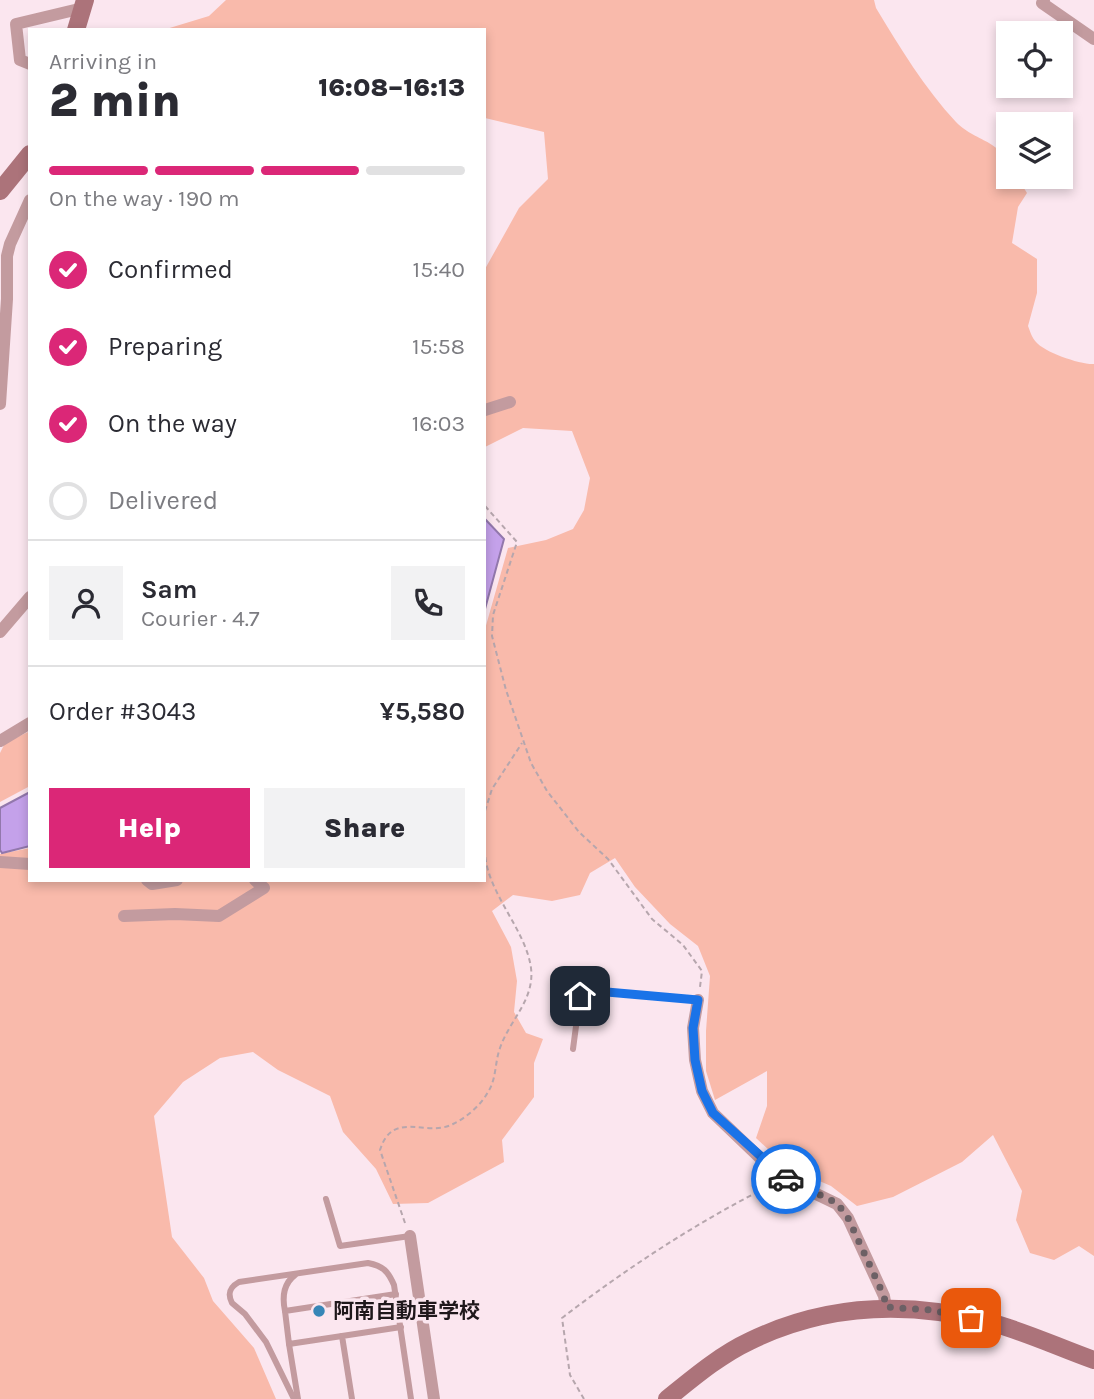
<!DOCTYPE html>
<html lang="en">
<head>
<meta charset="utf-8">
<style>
  :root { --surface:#fff; --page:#f2f2f3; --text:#2b2b33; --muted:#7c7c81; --line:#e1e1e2; --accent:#db2777 }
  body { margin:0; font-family:Karla,"Noto Sans JP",sans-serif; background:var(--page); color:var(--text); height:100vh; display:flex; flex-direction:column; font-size:26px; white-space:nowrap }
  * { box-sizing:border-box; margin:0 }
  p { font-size:23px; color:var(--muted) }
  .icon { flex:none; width:38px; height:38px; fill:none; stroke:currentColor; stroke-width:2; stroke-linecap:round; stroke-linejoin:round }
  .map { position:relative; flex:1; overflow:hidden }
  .drawer { position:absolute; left:28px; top:28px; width:458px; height:854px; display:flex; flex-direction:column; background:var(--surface); border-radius:0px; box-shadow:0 4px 10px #0003 }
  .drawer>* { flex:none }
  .buttons { position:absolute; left:996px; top:21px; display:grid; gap:14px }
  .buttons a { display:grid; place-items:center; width:77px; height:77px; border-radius:0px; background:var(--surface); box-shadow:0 4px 10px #0003; font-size:35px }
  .pin { position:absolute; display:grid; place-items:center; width:60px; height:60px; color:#fff; margin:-30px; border-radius:14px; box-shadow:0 4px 10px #0006 }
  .courier { position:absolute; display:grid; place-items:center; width:70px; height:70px; margin:-35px; border:5px solid #1a73e8; border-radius:50%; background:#fff; color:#222; box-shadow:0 2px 9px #0007 }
  .head em { font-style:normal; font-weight:800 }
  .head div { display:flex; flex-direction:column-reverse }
  .head { display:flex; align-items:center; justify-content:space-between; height:119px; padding:0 21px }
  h1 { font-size:46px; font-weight:800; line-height:52px }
  .bar { display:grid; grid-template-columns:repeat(4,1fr); gap:10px 7px; align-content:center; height:84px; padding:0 21px }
  .bar i { height:9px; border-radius:5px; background:var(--line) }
  .bar .current { background:var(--accent) }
  .bar p { grid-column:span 4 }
  .line { display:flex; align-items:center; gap:18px; padding:0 21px; border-top:2px solid var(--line) }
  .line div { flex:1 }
  .round { display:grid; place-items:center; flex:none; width:74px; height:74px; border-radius:0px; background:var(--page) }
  ol { padding:0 21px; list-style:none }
  li { display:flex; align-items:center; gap:21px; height:77px }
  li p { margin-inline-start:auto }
  li .icon { padding:7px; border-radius:50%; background:var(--accent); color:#fff; stroke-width:4 }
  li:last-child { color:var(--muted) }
  li i { width:38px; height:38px; border:4px solid var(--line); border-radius:50% }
  .cta { display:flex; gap:14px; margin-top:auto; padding:14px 21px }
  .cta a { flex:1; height:80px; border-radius:0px; background:var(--accent); color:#fff; font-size:28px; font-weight:800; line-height:80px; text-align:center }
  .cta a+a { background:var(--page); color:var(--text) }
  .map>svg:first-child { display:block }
  .green { fill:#f9baab }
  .water { fill:#c4a1ea; stroke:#9278ac; stroke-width:2 }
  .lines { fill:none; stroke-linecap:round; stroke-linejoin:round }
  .path { stroke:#b6a6ad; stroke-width:2; stroke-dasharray:5 3.5; stroke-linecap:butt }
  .lane { stroke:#c39b9f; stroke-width:6 }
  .street { stroke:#c39b9f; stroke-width:12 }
  .secondary { stroke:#ac737a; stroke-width:18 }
  .done { stroke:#6c6065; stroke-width:7; stroke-dasharray:0 12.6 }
  .route { stroke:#1a73e8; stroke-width:9 }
  .poi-dot { fill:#3686b7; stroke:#fbe6ef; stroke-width:2.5 }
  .labels { text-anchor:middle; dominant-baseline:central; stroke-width:7; stroke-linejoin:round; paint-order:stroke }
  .poi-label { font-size:21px; font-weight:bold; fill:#1f181b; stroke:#fbe6ef; text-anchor:start }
</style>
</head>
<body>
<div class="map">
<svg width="1094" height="1399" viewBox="0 0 1094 1399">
  <rect width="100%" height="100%" fill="#fbe6ef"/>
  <g class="green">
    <path d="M226,0H874L876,8C899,46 925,89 956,122C977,144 1008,139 1008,177H1017L1027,193L1018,207L1012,243L1037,259V293L1028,326C1030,331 1032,338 1036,342C1044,352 1081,365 1094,364V1256L1079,1246L1054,1260L1030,1253L1016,1220L1022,1191L993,1135L962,1162L893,1197L857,1206L831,1186L787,1167L756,1138L767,1106V1071L715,1100L706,1071V1031L710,976L698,946L670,924L635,887L615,858L590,873L580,895L552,901L513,895L492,911L511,947L517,981L514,1012L526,1033L543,1039L534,1063V1097L502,1140L504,1162L428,1203L393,1204L376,1169L343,1132L330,1096L278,1070L253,1052L220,1058L183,1082L154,1116L172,1237L204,1278L213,1301L254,1348L276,1399H0V854L30,848V880H485V629L508,548L546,540L573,529L584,510L590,478L572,431L523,428L485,447V269L519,208L548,179L544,132L485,118V30H163L209,16Z"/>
    <path d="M30,731V786L0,802V753L5,743Z"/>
  </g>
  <g class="water">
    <path d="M485,519L504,539L485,609Z"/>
    <path d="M30,792V846L2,853L0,850V808Z"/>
  </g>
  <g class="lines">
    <g class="path">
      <path d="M485,506L517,542L493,615L492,636L506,690L531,763L547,791L579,832L608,859L652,919L683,945L702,971L700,987"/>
      <path d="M485,811L492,789L522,743"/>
      <path d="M405,1223L380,1150C393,1109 426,1138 453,1124C466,1118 481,1105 488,1092C496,1080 495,1064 499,1051C508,1021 535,1001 531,968C526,930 488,894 485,854"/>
      <path d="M584,1399L570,1375L562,1318C627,1268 696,1223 769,1186"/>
    </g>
    <g class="lane">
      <path d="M573,1049L580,996L584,990L698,1000"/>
      <path d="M326,1199L340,1246L410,1236"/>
      <path d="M285,1311C282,1297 283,1284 295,1275"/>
      <path d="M342,1336L289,1344L285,1311L396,1294"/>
      <path d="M289,1344L298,1399"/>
      <path d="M294,1399L266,1342L245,1314L232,1303C227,1293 230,1287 239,1282L368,1263C383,1266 388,1271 394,1285L411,1399"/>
      <path d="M352,1399L342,1336L401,1327"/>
    </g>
    <g class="street">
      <path d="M1044,0L1042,3L1094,39"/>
      <path d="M30,64L20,60L16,24L83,8"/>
      <path d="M0,404L7,299V256L10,244L30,200"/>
      <path d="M485,410L510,402"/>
      <path d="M0,632L30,597"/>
      <path d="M0,741L30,723"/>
      <path d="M0,862L30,864"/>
      <path d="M147,880L152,884L177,880"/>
      <path d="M124,916L175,914L219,916L264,888L255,880"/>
      <path d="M698,1000L693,1028L695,1060L702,1091L713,1113L779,1176L837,1204L848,1218L884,1296L886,1307"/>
      <path d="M410,1236L434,1399"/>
    </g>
    <g class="secondary">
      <path d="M76,30L85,0"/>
      <path d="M0,191L30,154"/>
      <path d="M667,1399C693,1378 720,1355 750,1341C826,1304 908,1301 989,1322C1024,1331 1060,1348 1094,1360"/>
    </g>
  </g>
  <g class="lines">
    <path class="done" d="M786,1179L837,1203L848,1218L884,1296L886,1307L930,1310L971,1318"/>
    <path class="route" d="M580,996L584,990L698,1000L693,1028L695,1060L702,1091L713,1113L786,1179"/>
  </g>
  <circle class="poi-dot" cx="319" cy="1311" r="7"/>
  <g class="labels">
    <g class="poi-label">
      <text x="333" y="1311">阿南自動車学校</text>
    </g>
  </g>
</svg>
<div class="buttons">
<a><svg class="icon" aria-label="locate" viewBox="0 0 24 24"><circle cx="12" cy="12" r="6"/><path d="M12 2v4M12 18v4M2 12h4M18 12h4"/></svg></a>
<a><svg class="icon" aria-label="layers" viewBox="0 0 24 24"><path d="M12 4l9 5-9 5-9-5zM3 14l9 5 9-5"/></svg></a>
</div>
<div class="pin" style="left:971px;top:1318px;background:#ea580c"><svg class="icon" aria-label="bag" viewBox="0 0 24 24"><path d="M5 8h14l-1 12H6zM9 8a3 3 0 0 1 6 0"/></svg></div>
<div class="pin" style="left:580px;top:996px;background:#1f2937"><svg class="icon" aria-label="home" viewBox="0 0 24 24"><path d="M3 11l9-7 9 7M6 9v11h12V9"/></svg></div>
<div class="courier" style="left:786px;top:1179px"><svg class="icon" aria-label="car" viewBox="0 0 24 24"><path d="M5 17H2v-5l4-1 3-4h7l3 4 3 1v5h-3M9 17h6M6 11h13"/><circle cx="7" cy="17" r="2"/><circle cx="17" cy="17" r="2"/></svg></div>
<section class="drawer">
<div class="head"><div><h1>2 min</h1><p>Arriving in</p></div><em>16:08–16:13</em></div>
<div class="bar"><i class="current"></i><i class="current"></i><i class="current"></i><i></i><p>On the way · 190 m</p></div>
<ol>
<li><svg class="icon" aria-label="check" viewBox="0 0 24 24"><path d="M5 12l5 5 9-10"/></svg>Confirmed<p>15:40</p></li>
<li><svg class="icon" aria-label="check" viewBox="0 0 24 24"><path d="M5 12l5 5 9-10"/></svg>Preparing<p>15:58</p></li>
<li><svg class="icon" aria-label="check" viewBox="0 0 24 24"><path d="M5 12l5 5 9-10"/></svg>On the way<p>16:03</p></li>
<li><i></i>Delivered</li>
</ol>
<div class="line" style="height:126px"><a class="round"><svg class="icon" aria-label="person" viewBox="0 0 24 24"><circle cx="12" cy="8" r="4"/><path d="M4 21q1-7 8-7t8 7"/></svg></a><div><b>Sam</b><p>Courier · 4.7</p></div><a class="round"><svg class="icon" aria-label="phone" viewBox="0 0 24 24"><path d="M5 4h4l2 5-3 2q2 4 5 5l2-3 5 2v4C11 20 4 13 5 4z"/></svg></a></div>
<div class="line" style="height:91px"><div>Order #3043</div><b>¥5,580</b></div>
<div class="cta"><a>Help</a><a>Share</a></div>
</section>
</div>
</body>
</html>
